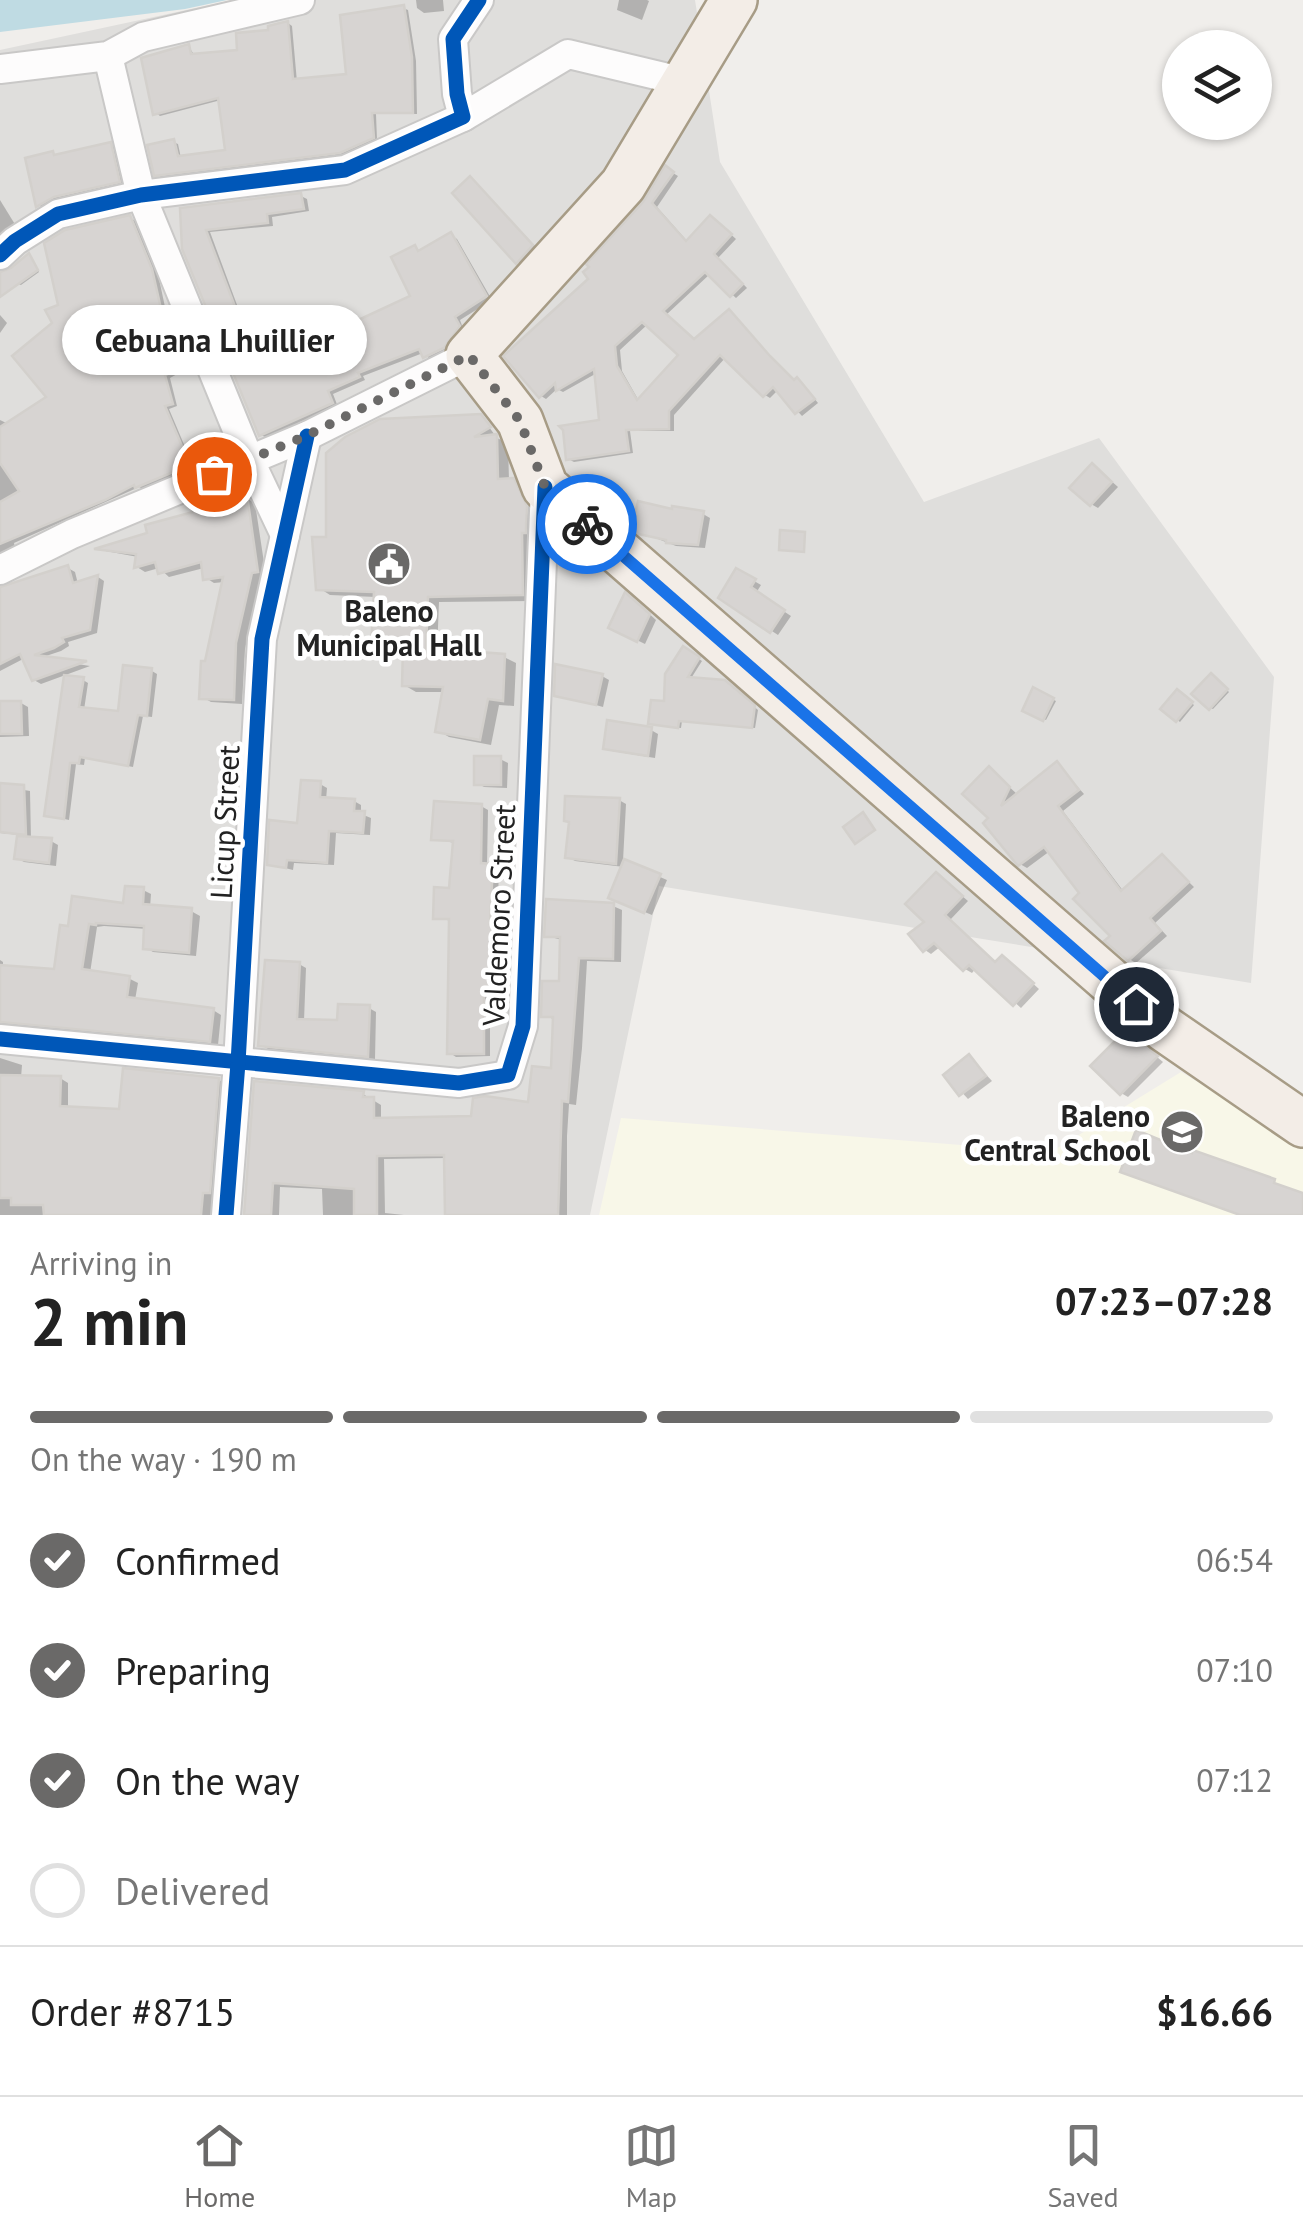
<!DOCTYPE html>
<html lang="en">
<head>
<meta charset="utf-8">
<style>
  :root { --surface:#fff; --page:#f6f6f6; --text:#222; --muted:#767676; --line:#e0e0e0; --accent:#6a6968 }
  body { margin:0; font-family:"PT Sans",sans-serif; background:var(--page); color:var(--text); height:100vh; display:flex; flex-direction:column; font-size:38px; white-space:nowrap }
  * { box-sizing:border-box; margin:0 }
  p { font-size:32px; color:var(--muted) }
  .icon { flex:none; width:55px; height:55px; fill:none; stroke:currentColor; stroke-width:2; stroke-linecap:round; stroke-linejoin:round }
  .map { position:relative; height:1215px; overflow:hidden }
  .drawer { display:flex; flex-direction:column; background:var(--surface); flex:1 }
  .drawer>* { flex:none }
  .fabs { position:absolute; left:1162px; top:30px; display:grid; gap:20px }
  .fabs a { display:grid; place-items:center; width:110px; height:110px; border-radius:50%; background:var(--surface); box-shadow:0 2px 8px #0004; font-size:50px }
  .pin { position:absolute; display:grid; place-items:center; width:85px; height:85px; color:#fff; margin:-42px; border:5px solid #fff; border-radius:50%; box-shadow:0 2px 10px #0007 }
  .courier { position:absolute; display:grid; place-items:center; width:100px; height:100px; margin:-50px; border:8px solid #1a73e8; border-radius:50%; background:#fff; color:#222; box-shadow:0 2px 12px #0007 }
  .bubble { position:absolute; height:70px; border-radius:35px; background:var(--surface); box-shadow:0 2px 8px #0004; font-size:32px; font-weight:700; line-height:70px; text-align:center }
  .headline em { font-style:normal; font-weight:700 }
  .headline div { display:flex; flex-direction:column-reverse }
  .headline { display:flex; align-items:center; justify-content:space-between; height:170px; padding:0 30px }
  h1 { font-size:65px; font-weight:700; line-height:75px }
  .bar { display:grid; grid-template-columns:repeat(4,1fr); gap:15px 10px; align-content:center; height:120px; padding:0 30px }
  .bar i { height:12px; border-radius:8px; background:var(--line) }
  .bar .on { background:var(--accent) }
  .bar p { grid-column:span 4 }
  .line { display:flex; align-items:center; gap:25px; padding:0 30px; border-top:2px solid var(--line) }
  .line div { flex:1 }
  ol { padding:0 30px; list-style:none }
  li { display:flex; align-items:center; gap:30px; height:110px }
  li p { margin-inline-start:auto }
  li .icon { padding:10px; border-radius:50%; background:var(--accent); color:#fff; stroke-width:4 }
  li:last-child { color:var(--muted) }
  li i { width:55px; height:55px; border:5px solid var(--line); border-radius:50% }
  .dock { display:flex; justify-content:space-around; align-items:center; height:140px; border-top:2px solid var(--line); background:var(--surface); font-size:28px; color:var(--muted) }
  .dock a { display:grid; justify-items:center; gap:5px }
  .dock .on { color:var(--accent) }
  .map>svg:first-child { display:block }
  .residential { fill:#dfdedc }
  .education { fill:#f8f7e8 }
  .water { fill:#bfdbe3 }
  .shadow { fill:#0003; fill-rule:evenodd }
  .building { fill:#d7d4d2; stroke:#d3d0cc; stroke-width:2.5; fill-rule:evenodd }
  .lines { fill:none; stroke-linecap:round; stroke-linejoin:round }
  .minor-casing { stroke:#c9c8c7; stroke-width:32 }
  .primary-casing { stroke:#a79c86; stroke-width:50 }
  .minor { stroke:#fdfcfc; stroke-width:28 }
  .primary { stroke:#f3ede7; stroke-width:45 }
  .cycleway-casing { stroke:#fff; stroke-width:21 }
  .cycleway { stroke:#0057b8; stroke-width:15 }
  .done { stroke:#6a6968; stroke-width:10; stroke-dasharray:0 18 }
  .route { stroke:#1a73e8; stroke-width:12 }
  .labels { text-anchor:middle; dominant-baseline:central; stroke-width:9; stroke-linejoin:round; paint-order:stroke }
  .poi-label { font-size:30px; font-weight:bold; fill:#222; stroke:#fff }
  .street-label { font-size:30px; fill:#222; stroke:#fff }
</style>
</head>
<body>
<div class="map">
<svg width="1303" height="1215" viewBox="0 0 1303 1215">
  <rect width="100%" height="100%" fill="#f0eeeb"/>
  <path class="residential" d="M233,0H695L720,162L924,502L1099,438L1274,677L1251,983L659,886L590,1215H0V50Z"/>
  <path class="education" d="M1181,1072L1303,1145V1215H599L621,1118L1051,1152Z"/>
  <path class="water" d="M0,0H227L185,9L0,32Z"/>
  <g class="shadow">
    <path d="M416,0H443L444,11L424,13L417,8Z"/>
    <path d="M619,0H647L649,1L642,20L617,10Z"/>
    <path d="M403,8L408,10L416,61L417,114H376L377,140L346,154L161,177L157,174L173,142L178,144L181,158L228,152L221,100L160,116L156,113L189,47L195,56L240,52L288,23L292,26L297,82L349,76Z"/>
    <path d="M110,145L114,147L122,183L58,198L42,207L38,205Z"/>
    <path d="M666,169L678,176L657,207L688,242L716,221L736,239L718,258L747,288L736,298L710,274L666,315L695,341L775,362L795,382L802,383L818,403L802,416L778,390L770,398L765,395L726,357L674,415V431H630L633,453L574,462L568,459L601,422L597,373L563,392L557,389L546,399L541,396L591,280ZM648,324L681,355L639,401L622,371L620,350Z"/>
    <path d="M471,179L539,250L525,266L518,262Z"/>
    <path d="M301,196L307,199L309,211L272,217L273,226L210,232L243,321L275,310L281,313L285,323L297,314L312,328L333,319L343,330L413,297L415,248L422,252L451,235L457,239L492,300L460,320L464,331L450,351L431,360L423,353L363,376L365,380L333,394L338,407L267,438L261,435L183,210Z"/>
    <path d="M0,200L16,226L0,241Z"/>
    <path d="M130,218L136,221L158,274L179,373L170,378L177,406L169,409L194,468L143,489L139,487L14,543L15,548L0,556V420L65,451L50,398L63,350L61,307Z"/>
    <path d="M29,256L39,272L21,285L18,284Z"/>
    <path d="M0,315L7,323L0,333Z"/>
    <path d="M481,416L497,438L508,443L509,481L525,488L538,514L534,601L439,602L437,652L504,657L516,663L514,706L499,705L491,745L449,737L437,730L445,692H416L404,685L405,651L385,650L374,644L376,597L330,595L319,588L329,540Z"/>
    <path d="M1099,470L1118,487L1098,508L1091,504Z"/>
    <path d="M246,498L255,503L266,576L261,577L245,649L242,704L211,702L202,697L224,582L214,583L206,578L204,568L169,577L159,568L145,572L137,567L138,557L100,550L150,535Z"/>
    <path d="M674,512L703,514L710,518L705,548L676,546L640,532Z"/>
    <path d="M68,568L75,572L78,584L98,577L104,581L97,633L68,642L69,646L61,651L40,658L90,666L41,684L34,680L25,658L0,671V589Z"/>
    <path d="M737,571L761,585L756,593L791,616L778,635L721,598Z"/>
    <path d="M633,599L656,620L645,644L618,631Z"/>
    <path d="M684,649L702,661L690,680L729,685L758,710L755,728L682,721L681,728L654,725L666,704Z"/>
    <path d="M152,671L157,674L152,717L143,716L133,767L85,758L84,765L76,764L69,820L47,815L83,680L88,683L84,710L120,713Z"/>
    <path d="M602,676L609,680L603,707L557,694Z"/>
    <path d="M1214,678L1229,692L1213,709L1210,708Z"/>
    <path d="M1034,691L1056,701L1046,720L1025,710Z"/>
    <path d="M1177,692L1194,705L1180,722L1164,709Z"/>
    <path d="M21,703L28,707L29,736L0,737V704Z"/>
    <path d="M651,730L658,734L655,758L612,751L605,747Z"/>
    <path d="M500,759L508,763L507,788L484,787L477,783Z"/>
    <path d="M1057,764L1084,794L1063,811L1124,892L1163,857L1194,887L1155,923L1167,936L1136,963L1129,959L1050,851L1027,868L1020,864L991,818L990,769L1018,795Z"/>
    <path d="M320,784L327,788L326,800L354,801L361,805V814L371,818L370,835L336,833L334,865L294,863L293,870L269,864L300,826Z"/>
    <path d="M0,786L30,791L31,840L51,841L58,845L56,866L24,862L17,858L20,835L0,833Z"/>
    <path d="M619,800L626,804L623,861L667,880L652,915L618,901L624,867L575,861L568,857Z"/>
    <path d="M481,806L488,810L487,866L499,870L497,926L507,930V948H503L501,995H490V1056L456,1057L450,1053L451,921L435,917L451,890L455,843L434,839Z"/>
    <path d="M937,875L968,901L950,920L997,964L1009,962L1039,989L1021,1008L976,968L972,973L965,969L941,946L931,954L925,950Z"/>
    <path d="M143,890L151,894L150,908L191,911L200,916L196,956L153,952L145,947L147,929L104,926L97,927L90,973L130,979L138,983L135,1000L213,1010L221,1015L218,1045L11,1025L0,1030V960L3,962V968L56,971L62,928L126,906Z"/>
    <path d="M613,906L622,910L621,962L587,961L582,1048L576,1105L569,1104L567,1136V1215H448L447,1158L384,1159L385,1213L404,1215H323L322,1189L280,1187L279,1215H246L256,1084L363,1094L381,1105V1120L473,1118L530,1104L553,1070L556,1020L543,1015L561,984L562,940L547,936Z"/>
    <path d="M299,964L306,968L304,1021L340,1023L369,1008L376,1012L375,1059L268,1049L261,1045Z"/>
    <path d="M1133,1037L1163,1062L1128,1097L1121,1093Z"/>
    <path d="M970,1057L992,1081L968,1099L946,1075Z"/>
    <path d="M0,1058L22,1065L21,1078H60L68,1083V1109L122,1112L219,1080L227,1085L216,1215H0Z"/>
  </g>
  <g class="building">
    <path d="M404,5L412,57L413,113H372L374,138L340,153L154,176L147,145L174,139L178,156L225,150L218,98L153,115L141,58L189,44L191,54L237,50L236,33L268,30V26L288,21L293,79L346,74L340,15Z"/>
    <path d="M111,142L120,182L54,197L36,207L25,158L53,151L54,155Z"/>
    <path d="M665,165L674,172L652,203L686,241L710,215L732,234L714,254L743,284L730,297L705,272L663,311L694,339L729,309L770,356L794,380L797,377L815,399L795,414L773,387L763,397L720,355L669,411V429L626,430L629,451L566,460L563,430L559,426L599,420L594,369L556,391L555,383L539,398L503,356L588,279L583,272L589,267L586,264L643,202ZM642,322L678,355L637,400L617,366L615,346Z"/>
    <path d="M470,176L533,245L516,264L452,193Z"/>
    <path d="M301,193L304,209L267,214L268,223L206,230L240,320L275,307L281,323L297,311L309,327L333,316L339,329L410,296L391,257L415,245L418,251L451,232L487,296L455,317L460,326L444,348L423,358L419,349L358,373L360,377L328,391L333,403L259,436L182,249L180,208Z"/>
    <path d="M130,215L152,269L175,371L165,375L173,404L165,406L190,465L135,488L134,485L105,500L0,544V502L19,491L0,463V427L46,397L12,356L52,323L45,310L58,305L44,243L65,230Z"/>
    <path d="M29,253L38,270L0,297V272L11,268Z"/>
    <path d="M481,414L491,427L474,437L497,434L498,479L514,478L527,506L526,533H522L523,595L428,597L426,648L505,654L503,701L488,699L480,740L435,732L443,687L402,686L403,646L371,645L374,592L316,590L312,537H326V453L345,437L380,419Z"/>
    <path d="M1092,463L1112,482L1090,506L1069,488Z"/>
    <path d="M247,495L258,572L252,573L236,643L234,700L199,699L201,661H205L223,577L203,580L201,562L158,574L155,562L134,568L136,554L94,549L147,533L145,525L193,512V503Z"/>
    <path d="M638,501L672,509V506L704,511L698,545L666,543V540L639,534L632,528Z"/>
    <path d="M780,530L805,532L804,552L779,550Z"/>
    <path d="M68,565L73,583L98,575L90,630L62,638L64,642L54,648L34,655L87,661L32,681L20,654L0,664V587Z"/>
    <path d="M736,568L756,579L751,587L785,610L770,633L718,598Z"/>
    <path d="M625,592L650,614L637,642L608,628Z"/>
    <path d="M683,646L700,657L688,677L725,680L755,705L752,728L679,721L678,728L648,724L651,700L664,701L665,674Z"/>
    <path d="M555,664L603,674L596,705L554,696Z"/>
    <path d="M123,665L152,668L147,716L138,715L128,766L80,757L79,763H70L64,819L44,816L64,675L84,677L79,707L118,711Z"/>
    <path d="M1211,673L1228,689L1209,710L1191,694Z"/>
    <path d="M1033,687L1054,698L1043,721L1022,711Z"/>
    <path d="M1177,689L1193,702L1176,722L1160,709Z"/>
    <path d="M0,701H21L22,734H0Z"/>
    <path d="M607,720L652,727L648,756L603,749Z"/>
    <rect x="474" y="756" width="27" height="29"/>
    <path d="M1057,761L1079,790L1058,806L1121,891L1162,854L1189,882L1150,918L1161,931L1128,961L1104,941L1110,936L1073,899L1079,893L1044,847L1018,866L983,823L988,818L962,794L989,766L1010,787L1001,806Z"/>
    <path d="M301,780L321,781L320,797L355,799L354,811H365L363,833L329,831L327,863L287,860L286,868L267,865L269,820L297,823Z"/>
    <path d="M0,783L24,785L26,835L0,832Z"/>
    <path d="M565,796L620,798L616,864L565,858L569,822L564,821Z"/>
    <path d="M434,801L482,804L481,863L493,864L490,924H501L494,993H484V1054H447L449,919H433L434,887L449,888L453,841L431,840Z"/>
    <path d="M863,812L875,830L855,844L843,827Z"/>
    <path d="M17,836L52,838L49,863L14,859Z"/>
    <path d="M624,859L661,874L644,913L608,898Z"/>
    <path d="M936,872L963,896L945,915L995,962L1002,955L1034,983L1013,1006L969,965L963,971L934,943L923,952L908,934L924,922L905,904Z"/>
    <path d="M125,886L144,887L143,904L192,908L189,953L143,949L144,926L96,923V925L89,924L82,969L130,976L127,997L214,1008L210,1042L0,1022V965L54,969L60,925L68,926L72,896L123,903Z"/>
    <path d="M546,899L614,903L613,959L579,958L568,1102L562,1101L558,1215H445L444,1155L377,1156V1215H354V1189L273,1183L271,1215H244L254,1081L364,1091L363,1097H374V1118L471,1116L473,1098L485,1096L528,1102L532,1066L551,1068L553,1017H541L542,981H559L560,937H544Z"/>
    <path d="M265,960L300,962L297,1019L337,1020L338,1004L370,1005L368,1057L258,1046Z"/>
    <path d="M1126,1030L1158,1056L1120,1095L1090,1066Z"/>
    <path d="M969,1054L986,1076L959,1096L943,1075Z"/>
    <path d="M123,1068L219,1078L210,1193H203L201,1215H44L43,1205H11V1198H0V1075L61,1076L60,1106L119,1109Z"/>
    <path d="M1136,1130L1192,1153L1193,1150L1275,1179L1274,1183L1303,1193V1215H1240L1120,1172Z"/>
  </g>
  <g class="lines">
    <defs>
      <g id="minor">
        <path d="M108,56L141,195L249,459L285,535"/>
        <path d="M0,69L108,56L143,37L300,0"/>
        <path d="M463,117L568,54L685,82"/>
        <path d="M0,255L15,241L58,214L141,195L345,170L463,117L457,94L453,39L479,0"/>
        <path d="M0,570L72,534L307,436L469,355"/>
        <path d="M0,1039L459,1083L508,1075L523,1026L545,487"/>
        <path d="M226,1215L238,1063L262,639L307,436"/>
      </g>
      <path id="primary" d="M734,0L623,185L469,355L520,421L545,487L1165,1029L1303,1124"/>
    </defs>
    <use href="#minor" class="minor-casing"/>
    <use href="#primary" class="primary-casing"/>
    <use href="#minor" class="minor"/>
    <use href="#primary" class="primary"/>
    <defs>
      <g id="cycleway">
        <path d="M0,255L15,241L58,214L141,195L345,170L463,117L457,94L453,39L479,0"/>
        <path d="M0,1039L459,1083L508,1075L523,1026L545,487"/>
        <path d="M226,1215L238,1063L262,639L307,436"/>
      </g>
    </defs>
    <use href="#cycleway" class="cycleway-casing"/>
    <use href="#cycleway" class="cycleway"/>
  </g>
  <g class="lines">
    <path class="done" d="M214,474L306,436L469,355L520,421L545,487L587,524"/>
    <path class="route" d="M587,524L1136,1004"/>
  </g>
  <defs>
    <symbol id="civic-disc" viewBox="-11 -11 22 22"><circle r="9.5" fill="#6a6968" stroke="#fff"/><path d="M-.6-6.5H3V-4.5H.6V-3L4-1V1h2V6H-6V1h2V-1L-.6-3ZM-1.2 2.5V6h2.4V2.5Z" fill="#fff"/></symbol>
    <symbol id="school-disc" viewBox="-11 -11 22 22"><circle r="9.5" fill="#6a6968" stroke="#fff"/><path d="M0-5L7-2L0 1L-7-2ZM-4 1L0 2.5L4 1V4Q0 6-4 4Z" fill="#fff"/></symbol>
  </defs>
  <g fill-rule="evenodd">
    <use href="#civic-disc" x="364" y="539" width="50" height="50"/>
    <use href="#school-disc" x="1157" y="1107" width="50" height="50"/>
  </g>
  <g class="labels">
    <g class="poi-label">
      <text x="389" y="610">Baleno<tspan x="389" dy="34">Municipal Hall</tspan></text>
      <text x="1150" y="1115" text-anchor="end">Baleno<tspan x="1150" dy="34">Central School</tspan></text>
    </g>
    <g class="street-label">
      <text transform="translate(224 822) rotate(-87)">Licup Street</text>
      <text transform="translate(498 915) rotate(-87)">Valdemoro Street</text>
    </g>
  </g>
</svg>
<div class="fabs">
<a><svg class="icon" aria-label="layers" viewBox="0 0 24 24"><path d="M12 4l9 5-9 5-9-5zM3 14l9 5 9-5"/></svg></a>
</div>
<div class="pin" style="left:214px;top:474px;background:#ea580c"><svg class="icon" aria-label="bag" viewBox="0 0 24 24"><path d="M5 8h14l-1 12H6zM9 8a3 3 0 0 1 6 0"/></svg></div>
<div class="pin" style="left:1136px;top:1004px;background:#1f2937"><svg class="icon" aria-label="home" viewBox="0 0 24 24"><path d="M3 11l9-7 9 7M6 9v11h12V9"/></svg></div>
<div class="courier" style="left:587px;top:524px"><svg class="icon" aria-label="bike" viewBox="0 0 24 24"><circle cx="6" cy="16" r="4"/><circle cx="18" cy="16" r="4"/><path d="M6 16l4-8h5l3 8M10 8l3 8H6M13 5h3"/></svg></div>
<div class="bubble" style="left:62px;top:305px;width:305px">Cebuana Lhuillier</div>
</div>
<section class="drawer">
<div class="headline"><div><h1>2 min</h1><p>Arriving in</p></div><em>07:23–07:28</em></div>
<div class="bar"><i class="on"></i><i class="on"></i><i class="on"></i><i></i><p>On the way · 190 m</p></div>
<ol>
<li><svg class="icon" aria-label="check" viewBox="0 0 24 24"><path d="M5 12l5 5 9-10"/></svg>Confirmed<p>06:54</p></li>
<li><svg class="icon" aria-label="check" viewBox="0 0 24 24"><path d="M5 12l5 5 9-10"/></svg>Preparing<p>07:10</p></li>
<li><svg class="icon" aria-label="check" viewBox="0 0 24 24"><path d="M5 12l5 5 9-10"/></svg>On the way<p>07:12</p></li>
<li><i></i>Delivered</li>
</ol>
<div class="line" style="height:130px"><div>Order #8715</div><b>$16.66</b></div>
</section>
<nav class="dock">
<a class="on"><svg class="icon" aria-label="home" viewBox="0 0 24 24"><path d="M3 11l9-7 9 7M6 9v11h12V9"/></svg>Home</a>
<a><svg class="icon" aria-label="map" viewBox="0 0 24 24"><path d="M3 6l6-2 6 2 6-2v14l-6 2-6-2-6 2zM9 4v14M15 6v14"/></svg>Map</a>
<a><svg class="icon" aria-label="saved" viewBox="0 0 24 24"><path d="M7 4h10v16l-5-4-5 4z"/></svg>Saved</a>
</nav>
</body>
</html>
